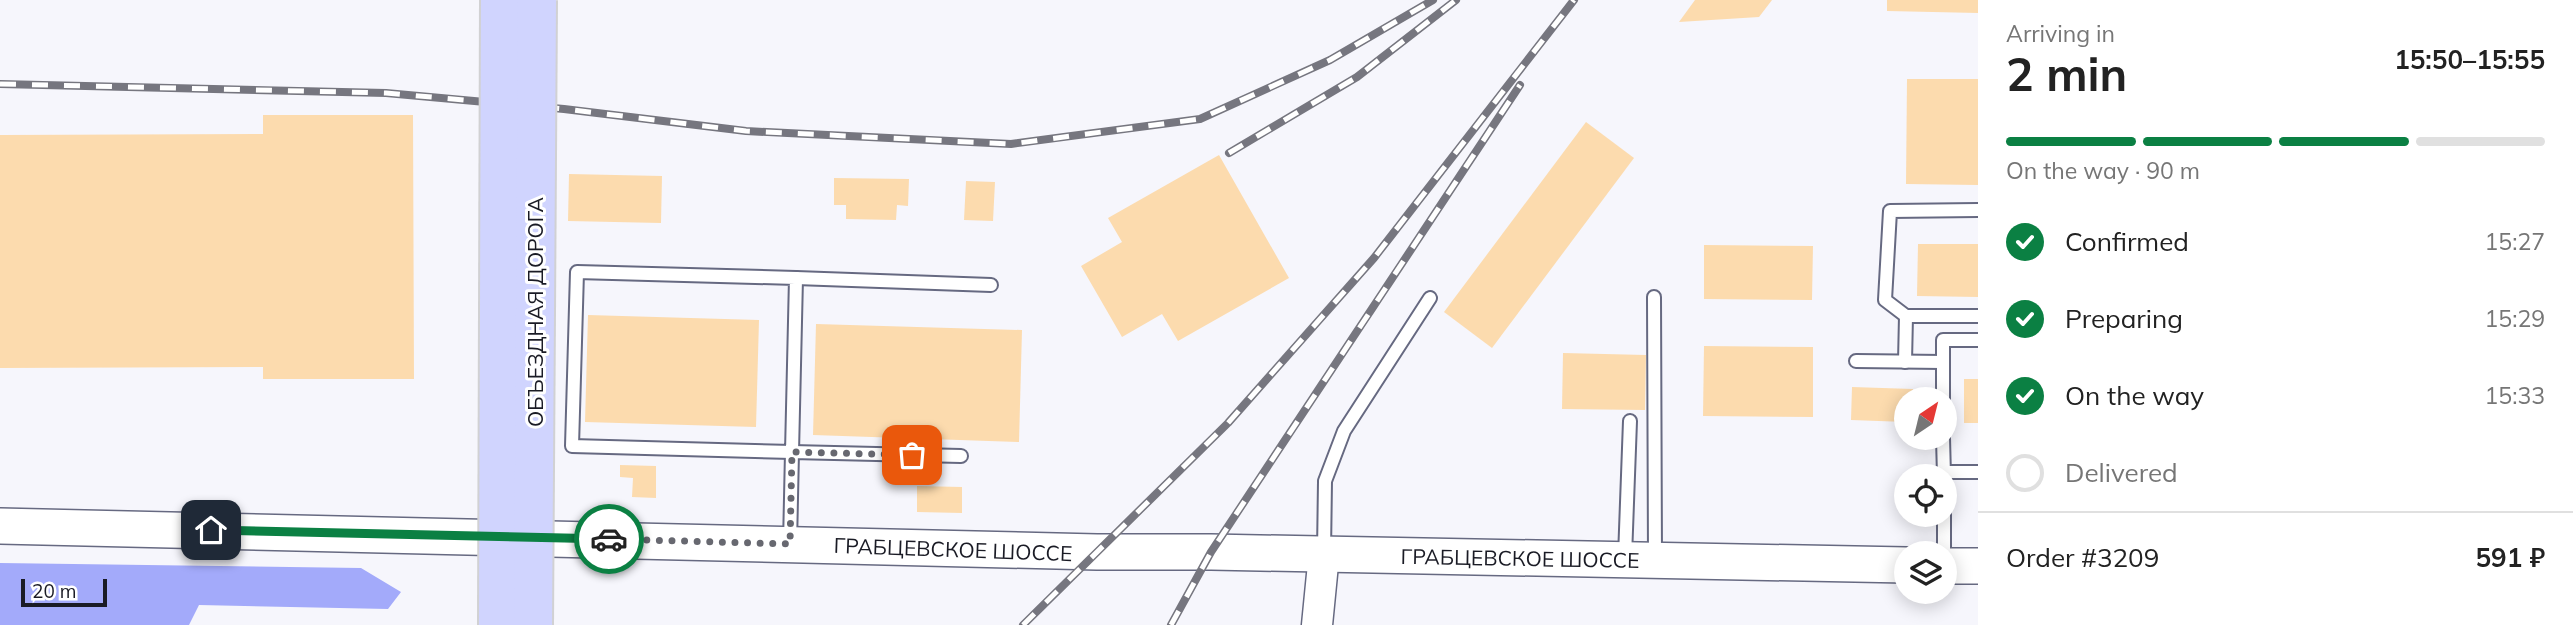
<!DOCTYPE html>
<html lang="en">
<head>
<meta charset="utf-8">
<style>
  :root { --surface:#fff; --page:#f6f6f6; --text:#222; --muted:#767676; --line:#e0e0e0; --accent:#0b8043 }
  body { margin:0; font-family:Mulish,sans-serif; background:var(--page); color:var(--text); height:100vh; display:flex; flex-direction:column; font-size:26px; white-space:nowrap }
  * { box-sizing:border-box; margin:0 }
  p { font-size:23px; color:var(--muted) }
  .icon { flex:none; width:38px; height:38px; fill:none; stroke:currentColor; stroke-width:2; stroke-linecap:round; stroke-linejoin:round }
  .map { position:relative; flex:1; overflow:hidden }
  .side { display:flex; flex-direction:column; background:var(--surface); width:595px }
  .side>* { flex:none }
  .needle { width:46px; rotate:35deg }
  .controls { position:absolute; left:1894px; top:387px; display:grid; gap:14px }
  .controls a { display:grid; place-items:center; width:63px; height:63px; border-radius:50%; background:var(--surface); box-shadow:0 4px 18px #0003; font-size:35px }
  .scale { position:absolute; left:21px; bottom:18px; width:86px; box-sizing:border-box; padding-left:7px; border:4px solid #1a1b25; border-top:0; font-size:19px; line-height:24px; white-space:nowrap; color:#1a1b25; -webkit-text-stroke:5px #fff; paint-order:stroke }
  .pin { position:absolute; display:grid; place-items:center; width:60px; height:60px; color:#fff; margin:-30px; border-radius:14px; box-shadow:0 4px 10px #0006 }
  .courier { position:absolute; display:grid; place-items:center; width:70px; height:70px; margin:-35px; border:5px solid #0b8043; border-radius:50%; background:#fff; color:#222; box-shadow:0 2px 9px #0007 }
  .head em { font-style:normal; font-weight:700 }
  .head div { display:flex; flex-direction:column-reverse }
  .head { display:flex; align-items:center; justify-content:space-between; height:119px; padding:0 28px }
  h1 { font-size:46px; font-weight:700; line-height:52px }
  .bar { display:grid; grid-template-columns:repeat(4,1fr); gap:10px 7px; align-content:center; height:84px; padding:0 28px }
  .bar i { height:9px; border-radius:5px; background:var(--line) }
  .bar .selected { background:var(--accent) }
  .bar p { grid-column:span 4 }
  .line { display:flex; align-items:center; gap:18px; padding:0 28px; border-top:2px solid var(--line) }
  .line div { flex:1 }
  ol { padding:0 28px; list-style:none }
  li { display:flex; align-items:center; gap:21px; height:77px }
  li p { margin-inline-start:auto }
  li .icon { padding:7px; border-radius:50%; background:var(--accent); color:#fff; stroke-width:4 }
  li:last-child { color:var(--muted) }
  li i { width:38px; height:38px; border:4px solid var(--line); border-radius:50% }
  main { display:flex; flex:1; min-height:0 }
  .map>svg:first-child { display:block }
  .forest { fill:#a3aafa }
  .building { fill:#fcdbae }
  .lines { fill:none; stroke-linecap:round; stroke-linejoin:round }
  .service-casing { stroke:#666981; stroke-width:16 }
  .tertiary-casing { stroke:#666981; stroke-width:33 }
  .secondary-casing { stroke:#666981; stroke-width:38 }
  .service { stroke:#fff; stroke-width:12 }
  .tertiary { stroke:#fff; stroke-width:30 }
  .secondary { stroke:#fff; stroke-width:35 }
  .rail-casing { stroke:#76767f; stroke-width:8 }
  .rail { stroke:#fff; stroke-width:5; stroke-dasharray:16; stroke-linecap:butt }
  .trunk-bridge-casing { stroke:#d1d1d3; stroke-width:42; stroke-linecap:butt }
  .trunk-bridge { stroke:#d0d4fe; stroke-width:38 }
  .done { stroke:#676870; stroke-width:7; stroke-dasharray:0 12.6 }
  .route { stroke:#0b8043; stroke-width:9 }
  .labels { text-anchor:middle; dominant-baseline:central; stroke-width:6; stroke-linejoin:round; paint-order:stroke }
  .street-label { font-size:21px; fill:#1a1b25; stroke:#fff }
</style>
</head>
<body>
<main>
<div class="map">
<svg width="1978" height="625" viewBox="0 0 1978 625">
  <rect width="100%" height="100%" fill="#f6f6fc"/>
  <path class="forest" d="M0,563L361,568L401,592L388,609L199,605L189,625H0Z"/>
  <g class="building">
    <path d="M1695,0H1772L1759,17L1679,22Z"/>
    <path d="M1887,0H1978V13L1887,11Z"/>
    <path d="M1907,79H1978V185L1906,184Z"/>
    <path d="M263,115H413L414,379H263V367L0,368V135L263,134Z"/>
    <path d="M1586,122L1634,158L1492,348L1444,312Z"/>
    <path d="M1219,155L1289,278L1178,341L1162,314L1122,337L1081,266L1122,242L1108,218Z"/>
    <path d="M569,174L662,176L661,223L568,221Z"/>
    <path d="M834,178L909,179L908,206L897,205L896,220L846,219V205H834Z"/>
    <path d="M966,181L995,182L993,221L964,220Z"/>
    <path d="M1918,244H1978V297L1917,296Z"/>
    <path d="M1704,245L1813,246L1812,300L1704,299Z"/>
    <path d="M588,315L759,320L756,427L585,422Z"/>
    <path d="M816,324L1022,330L1019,442L813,435Z"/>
    <path d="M1704,346L1813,347V417L1703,416Z"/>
    <path d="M1563,353L1646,355L1645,410L1562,409Z"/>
    <rect x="1964" y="379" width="14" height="44"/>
    <path d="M1852,387L1913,389V399H1906V422L1851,420Z"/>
    <path d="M620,465L656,466V498L632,497L633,478L620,477Z"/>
    <path d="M917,486L962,487V513L917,512Z"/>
  </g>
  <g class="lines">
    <defs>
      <g id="service">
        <path d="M577,272L796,278L792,452L572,446Z"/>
        <path d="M796,278L991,285"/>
        <path d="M1654,297L1655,558"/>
        <path d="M1906,316L1885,300L1890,211L1978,210"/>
        <path d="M1856,361L1943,362"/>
        <path d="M1905,362L1906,316H1978"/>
        <path d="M1943,399V340H1978"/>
        <path d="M1943,438L1944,476"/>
        <path d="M1943,472H1978"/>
        <path d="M1944,514V553"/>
        <path d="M790,544L792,452L961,456"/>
        <path d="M1324,552L1325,481L1344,431L1430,298"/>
        <path d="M1625,557L1630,421"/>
      </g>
      <path id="tertiary" d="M1317,625L1324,554"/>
      <g id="secondary">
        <path d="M0,526L1097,552H1211L1906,565"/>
        <path d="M1944,566H1978"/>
      </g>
    </defs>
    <use href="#service" class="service-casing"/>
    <use href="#tertiary" class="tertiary-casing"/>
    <use href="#secondary" class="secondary-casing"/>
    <use href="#service" class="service"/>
    <use href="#tertiary" class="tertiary"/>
    <use href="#secondary" class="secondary"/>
    <defs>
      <g id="rail">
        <path d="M0,84L386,93L564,109L746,131L1011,144L1200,119L1330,60L1433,0"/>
        <path d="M1229,153L1357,77L1456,0"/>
        <path d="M1023,625L1228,423L1374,258L1574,0"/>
        <path d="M1171,625L1211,552L1520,85"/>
      </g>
    </defs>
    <use href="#rail" class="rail-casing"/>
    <use href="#rail" class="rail"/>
    <defs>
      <g id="trunk-bridge">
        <path d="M498,625L500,0"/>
        <path d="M533,625L537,0"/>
      </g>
    </defs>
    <use href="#trunk-bridge" class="trunk-bridge-casing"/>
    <use href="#trunk-bridge" class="trunk-bridge"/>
  </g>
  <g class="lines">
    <path class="done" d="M609,539L790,544L792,452L912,455"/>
    <path class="route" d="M211,530L609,539"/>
  </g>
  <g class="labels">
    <g class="street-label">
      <text transform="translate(535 312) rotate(-90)">ОБЪЕЗДНАЯ ДОРОГА</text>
      <text transform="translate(953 549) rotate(2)">ГРАБЦЕВСКОЕ ШОССЕ</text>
      <text transform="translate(1520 558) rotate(1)">ГРАБЦЕВСКОЕ ШОССЕ</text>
    </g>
  </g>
</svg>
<div class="controls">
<a><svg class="needle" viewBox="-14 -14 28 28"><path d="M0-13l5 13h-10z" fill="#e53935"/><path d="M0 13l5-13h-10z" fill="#767676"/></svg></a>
<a><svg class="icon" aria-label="locate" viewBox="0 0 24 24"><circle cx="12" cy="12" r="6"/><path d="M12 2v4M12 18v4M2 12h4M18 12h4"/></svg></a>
<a><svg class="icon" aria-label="layers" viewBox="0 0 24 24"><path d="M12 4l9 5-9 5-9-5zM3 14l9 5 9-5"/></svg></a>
</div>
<div class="scale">20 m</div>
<div class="pin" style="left:912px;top:455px;background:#ea580c"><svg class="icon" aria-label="bag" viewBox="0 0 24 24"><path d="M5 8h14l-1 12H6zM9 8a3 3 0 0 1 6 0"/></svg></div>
<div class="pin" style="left:211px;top:530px;background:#1f2937"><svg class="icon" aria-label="home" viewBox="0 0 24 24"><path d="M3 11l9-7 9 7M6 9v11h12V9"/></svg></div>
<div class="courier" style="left:609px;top:539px"><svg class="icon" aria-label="car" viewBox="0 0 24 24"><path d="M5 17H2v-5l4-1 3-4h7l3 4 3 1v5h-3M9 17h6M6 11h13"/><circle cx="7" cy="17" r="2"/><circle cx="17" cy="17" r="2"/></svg></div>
</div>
<section class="side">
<div class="head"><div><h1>2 min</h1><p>Arriving in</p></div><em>15:50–15:55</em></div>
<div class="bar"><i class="selected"></i><i class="selected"></i><i class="selected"></i><i></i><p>On the way · 90 m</p></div>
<ol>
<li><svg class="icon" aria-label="check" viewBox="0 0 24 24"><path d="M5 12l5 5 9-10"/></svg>Confirmed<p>15:27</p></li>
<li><svg class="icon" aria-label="check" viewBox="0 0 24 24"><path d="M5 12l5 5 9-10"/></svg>Preparing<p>15:29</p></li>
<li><svg class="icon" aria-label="check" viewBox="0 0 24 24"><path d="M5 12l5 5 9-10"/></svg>On the way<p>15:33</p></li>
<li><i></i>Delivered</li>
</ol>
<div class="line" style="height:91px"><div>Order #3209</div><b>591 ₽</b></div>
</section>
</main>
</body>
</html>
